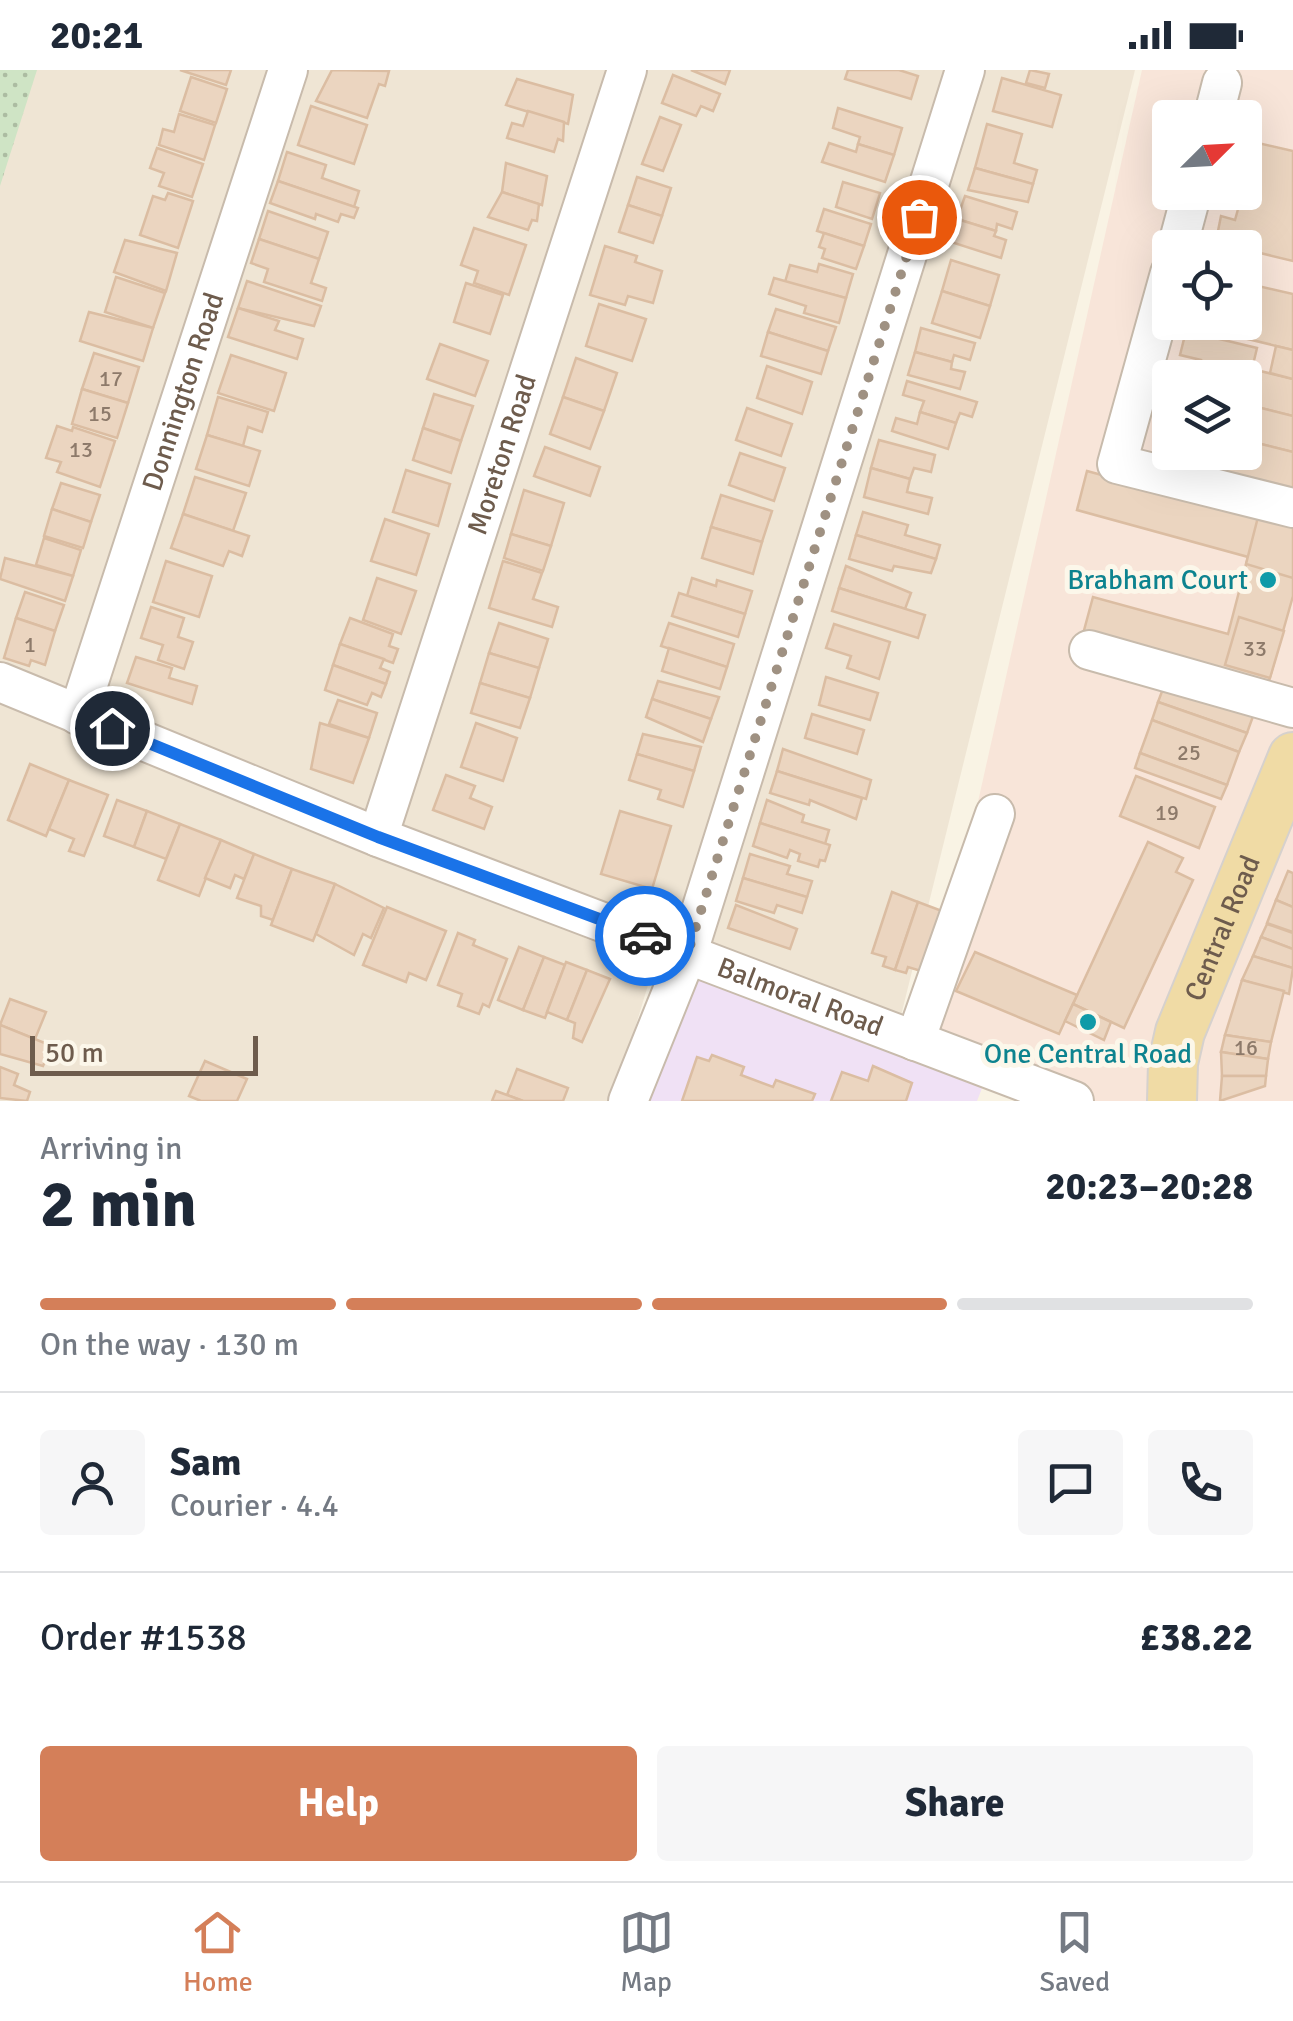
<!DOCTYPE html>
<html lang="en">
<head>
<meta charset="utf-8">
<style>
  :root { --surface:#fff; --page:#f6f6f7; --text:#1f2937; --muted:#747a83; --line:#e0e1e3; --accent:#d47f59 }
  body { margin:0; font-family:Signika,sans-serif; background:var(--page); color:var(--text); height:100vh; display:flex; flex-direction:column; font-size:38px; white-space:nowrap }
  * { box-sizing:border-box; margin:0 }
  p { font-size:32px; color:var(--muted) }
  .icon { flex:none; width:55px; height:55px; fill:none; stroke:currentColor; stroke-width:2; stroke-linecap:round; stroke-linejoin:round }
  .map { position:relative; height:1031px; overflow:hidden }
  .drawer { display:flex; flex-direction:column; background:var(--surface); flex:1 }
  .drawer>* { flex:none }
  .needle { width:65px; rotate:66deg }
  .fabs { position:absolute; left:1152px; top:30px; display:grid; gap:20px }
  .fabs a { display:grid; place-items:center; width:110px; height:110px; border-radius:10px; background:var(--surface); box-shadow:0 10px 40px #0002; font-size:50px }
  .scale { position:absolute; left:30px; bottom:25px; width:228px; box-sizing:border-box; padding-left:10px; border:5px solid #6e5c4d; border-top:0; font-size:28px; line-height:35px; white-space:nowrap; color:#6e5c4d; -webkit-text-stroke:8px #fcf7ea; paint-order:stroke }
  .pin { position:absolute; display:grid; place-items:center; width:85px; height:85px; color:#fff; margin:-42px; border:5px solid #fff; border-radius:50%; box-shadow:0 2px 10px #0007 }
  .courier { position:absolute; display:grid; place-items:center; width:100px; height:100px; margin:-50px; border:8px solid #1a73e8; border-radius:50%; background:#fff; color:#222; box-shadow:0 2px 12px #0007 }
  .headline em { font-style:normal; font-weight:800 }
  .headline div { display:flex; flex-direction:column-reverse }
  .headline { display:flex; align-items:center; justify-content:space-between; height:170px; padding:0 40px }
  h1 { font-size:65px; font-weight:800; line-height:75px }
  .bar { display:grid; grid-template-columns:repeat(4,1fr); gap:15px 10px; align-content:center; height:120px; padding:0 40px }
  .bar i { height:12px; border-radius:8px; background:var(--line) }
  .bar .current { background:var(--accent) }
  .bar p { grid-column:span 4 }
  .line { display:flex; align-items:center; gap:25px; padding:0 40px; border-top:2px solid var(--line) }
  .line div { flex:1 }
  .round { display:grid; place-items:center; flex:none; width:105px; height:105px; border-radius:10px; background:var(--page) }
  .action { display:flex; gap:20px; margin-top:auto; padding:20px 40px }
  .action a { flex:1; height:115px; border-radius:10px; background:var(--accent); color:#fff; font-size:40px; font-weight:800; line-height:115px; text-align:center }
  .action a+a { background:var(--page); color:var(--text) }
  .status { display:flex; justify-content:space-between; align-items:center; height:70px; padding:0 50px; background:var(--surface); direction:ltr }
  .status svg { height:28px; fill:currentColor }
  .dock { display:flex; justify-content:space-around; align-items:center; height:140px; border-top:2px solid var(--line); background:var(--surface); font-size:28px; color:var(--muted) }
  .dock a { display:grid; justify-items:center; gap:5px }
  .dock .current { color:var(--accent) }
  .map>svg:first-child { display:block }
  .residential { fill:#efe5d4 }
  .commercial { fill:#f8e5d9; fill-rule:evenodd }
  .education { fill:#f0e1f5 }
  .grass { fill:url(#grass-dots) }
  .building { fill:#ebd5c0; stroke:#dbbda2; stroke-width:2.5 }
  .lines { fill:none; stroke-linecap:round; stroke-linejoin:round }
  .minor-casing { stroke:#c8bbac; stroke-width:42 }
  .major-casing { stroke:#d6d1cd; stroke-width:52 }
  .minor { stroke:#fff; stroke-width:38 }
  .major { stroke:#f0dba5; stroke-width:48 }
  .done { stroke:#9f9182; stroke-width:10; stroke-dasharray:0 18 }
  .route { stroke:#1a73e8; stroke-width:12 }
  .culture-dot { fill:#0f9aa8; stroke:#fcf7ea; stroke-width:4 }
  .labels { text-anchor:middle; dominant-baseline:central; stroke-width:10; stroke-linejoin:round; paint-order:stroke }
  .number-label { font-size:22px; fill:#8d7a6a }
  .street-label { font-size:28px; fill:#6e5c4d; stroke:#fcf7ea }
  .culture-label { font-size:28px; fill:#0d838f; stroke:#fcf7ea; text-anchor:end }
</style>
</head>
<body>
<div class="status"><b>20:21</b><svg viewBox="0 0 49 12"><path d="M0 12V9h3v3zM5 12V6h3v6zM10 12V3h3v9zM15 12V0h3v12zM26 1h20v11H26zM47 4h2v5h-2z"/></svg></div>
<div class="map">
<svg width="1293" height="1031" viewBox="0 0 1293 1031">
  <defs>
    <pattern id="grass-dots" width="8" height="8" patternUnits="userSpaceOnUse" patternTransform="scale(2.5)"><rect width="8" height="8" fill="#cfe4c5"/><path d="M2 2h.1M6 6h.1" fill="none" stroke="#acbca2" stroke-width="1.8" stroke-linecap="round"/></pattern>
  </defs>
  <rect width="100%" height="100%" fill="#f9f3e4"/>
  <path class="residential" d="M0,0H1135L893,978L658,882L613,1031H0Z"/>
  <path class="commercial" d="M1142,0H1293V1031H1028L921,986ZM1170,48H1245V122H1170ZM1170,178H1245V252H1170ZM1170,308H1245V382H1170Z"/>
  <path class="education" d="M688,896L984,1013L977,1031H631Z"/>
  <path class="grass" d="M0,0H37L0,116Z"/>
  <g class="building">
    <path d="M180,0H231L226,15Z"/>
    <path d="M332,0L389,1L385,16L379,14L367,48L316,31Z"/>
    <path d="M691,0H730L725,14Z"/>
    <path d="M848,0H899L918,6L911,29L845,9Z"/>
    <path d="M1030,0L1049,4L1045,18L1026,13Z"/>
    <path d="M673,5L720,24L713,41L701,36L696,46L662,33Z"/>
    <path d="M191,7L227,19L216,53L180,41Z"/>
    <path d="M1002,8L1061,25L1052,57L993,41Z"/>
    <path d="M517,9L573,25L568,54L506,35Z"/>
    <path d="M311,36L367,55L354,94L298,75Z"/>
    <path d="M838,38L902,58L894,85L858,74L860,67L833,58Z"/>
    <path d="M528,41L564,52L563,71L558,69L554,82L507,68L512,53L523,56Z"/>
    <path d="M179,44L215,55L204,90L159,75L163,59L174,62Z"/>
    <path d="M660,47L681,55L663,101L642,94Z"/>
    <path d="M987,54L1022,64L1014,93L1037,100L1033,114L975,98Z"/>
    <path d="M1245,70L1293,81V191L1190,166L1191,159L1217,166L1221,146L1235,150L1240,132L1225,129L1227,122H1245Z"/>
    <path d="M829,73L856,82L858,74L894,85L885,112L822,92Z"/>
    <path d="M157,78L203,94L192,127L159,116L164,103L150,98Z"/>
    <path d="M287,82L326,95L322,108L359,121L354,137L278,111Z"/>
    <path d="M506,93L547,106L542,135L502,122Z"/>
    <path d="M975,98L1033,114L1028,132L968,120Z"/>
    <path d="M637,107L671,118L662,146L628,135Z"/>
    <path d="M278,111L358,138L354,148L341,144L338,152L316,144L315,149L270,133Z"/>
    <path d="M843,112L880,123L872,149L836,137Z"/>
    <path d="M502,122L539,134L537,151L532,150L528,160L488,147Z"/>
    <path d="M168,123L193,131L178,178L140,165L153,126L165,130Z"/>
    <path d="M965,126L1017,142L1012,159L997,154L996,161L957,149Z"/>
    <path d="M628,135L662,146L653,173L619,162Z"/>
    <path d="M824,139L871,154L864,176L817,161Z"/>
    <path d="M268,141L328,162L319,189L259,169Z"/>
    <path d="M957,149L996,161L994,166L1006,170L1001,188L951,172Z"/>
    <path d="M474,158L526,175L509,225L474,213L478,201L461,195Z"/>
    <path d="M824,163L864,176L856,199L822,188L825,179L819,177Z"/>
    <path d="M259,169L319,189L311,213L326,218L322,231L264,212L268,199L251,193Z"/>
    <path d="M125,170L177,183L166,221L114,202Z"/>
    <path d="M605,176L637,186L635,192L662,201L653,233L628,226L625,235L590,225Z"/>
    <path d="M951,190L999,205L990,236L942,221Z"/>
    <path d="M819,194L853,204L846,228L785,212L790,195L817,202Z"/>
    <path d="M116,207L165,223L153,258L105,242Z"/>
    <path d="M774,208L846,228L839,253L804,243L806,236L769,224Z"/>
    <path d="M247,211L321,236L314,256L238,238Z"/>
    <path d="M466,213L503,225L490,264L454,252Z"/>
    <path d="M1245,213L1293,224V280L1190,255L1245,252Z"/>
    <path d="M942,221L990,236L980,268L932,253Z"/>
    <path d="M599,234L646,249L632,291L586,276Z"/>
    <path d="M238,238L279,251L275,260L303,269L297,289L228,267Z"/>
    <path d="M776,239L836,257L828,281L768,262Z"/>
    <path d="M89,242L153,258L143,291L80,271Z"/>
    <path d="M921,258L975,273L970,290L954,285L952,292L915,282Z"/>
    <path d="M1186,261L1257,278L1252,299L1293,309V346L1245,334V308H1197L1201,290L1180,285Z"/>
    <path d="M768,262L828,281L821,304L761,286Z"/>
    <path d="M440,274L488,291L475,326L427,309Z"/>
    <path d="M1276,276L1293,280V309L1270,303Z"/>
    <path d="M915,282L952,292L951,299L965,302L960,319L908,305Z"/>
    <path d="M94,283L139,297L128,333L82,319Z"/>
    <path d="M231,285L286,303L274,341L218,323Z"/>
    <path d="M576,288L617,303L604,341L563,327Z"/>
    <path d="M767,296L812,312L802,344L757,328Z"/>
    <path d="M907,311L977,332L972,347L960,343L956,353L920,342L924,331L903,325Z"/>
    <path d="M82,319L128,333L117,368L72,354Z"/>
    <path d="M434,324L473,336L461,371L423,358Z"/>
    <path d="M218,327L268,342L262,362L248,357L243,376L207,365Z"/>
    <path d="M563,327L604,341L590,379L550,364Z"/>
    <path d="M1245,334L1293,346V382L1245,370Z"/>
    <path d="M747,338L792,354L781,386L736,370Z"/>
    <path d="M920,342L956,353L948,379L892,361L896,348L917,354Z"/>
    <path d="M57,356L72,361L73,357L115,371L100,417L57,402L61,392L46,388Z"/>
    <path d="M423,358L461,371L451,403L413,390Z"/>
    <path d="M207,365L260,381L249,416L196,399Z"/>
    <path d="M879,370L935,385L931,402L914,398L910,409L871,398Z"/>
    <path d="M1245,370L1293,382V427L1218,410L1224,382H1245Z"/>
    <path d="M545,377L600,397L590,426L534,406Z"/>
    <path d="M740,383L785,398L774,431L729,415Z"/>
    <path d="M871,398L910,409L907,422L932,428L928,444L864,427Z"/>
    <path d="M406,400L450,414L438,456L393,442Z"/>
    <path d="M1087,401L1293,457V526L1268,614L1083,564L1093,527L1228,564L1248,487L1077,440Z"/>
    <path d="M195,407L246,423L233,461L183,444Z"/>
    <path d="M61,413L100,425L91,452L52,439Z"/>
    <path d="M524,420L564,433L551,476L511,464Z"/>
    <path d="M721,425L772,441L762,472L711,457Z"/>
    <path d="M52,439L91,452L83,478L44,466Z"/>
    <path d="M863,442L908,455L905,465L940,475L936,489L856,465Z"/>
    <path d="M183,444L249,466L242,486L229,481L223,496L171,478Z"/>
    <path d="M1258,447L1293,457V508L1246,494Z"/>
    <path d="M385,449L429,464L416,505L371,491Z"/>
    <path d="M711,457L762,472L753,504L702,488Z"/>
    <path d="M511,464L551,476L543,501L504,488Z"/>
    <path d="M856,465L936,489L931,503L894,496L892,501L849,489Z"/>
    <path d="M44,468L81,480L73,506L36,495Z"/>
    <path d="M5,488L73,506L65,531L0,509Z"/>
    <path d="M166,491L212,506L199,547L153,532Z"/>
    <path d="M503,491L542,503L533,529L558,537L552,557L489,538Z"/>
    <path d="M846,496L911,523L905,539L839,518Z"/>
    <path d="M377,508L416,521L401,564L363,550Z"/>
    <path d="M692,508L716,516L717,510L752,521L745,544L687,526Z"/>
    <path d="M839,518L925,545L918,568L832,541Z"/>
    <path d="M25,522L64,535L55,561L16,548Z"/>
    <path d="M679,523L745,544L738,567L672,546Z"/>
    <path d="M151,537L184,548L178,567L193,572L184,599L158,590L163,575L141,568Z"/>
    <path d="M1239,547L1284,561L1270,608L1225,595Z"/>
    <path d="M16,548L55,561L45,595L31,590L29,596L4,588Z"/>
    <path d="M350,548L393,564L389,576L398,579L393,593L340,574Z"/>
    <path d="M499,553L548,569L539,598L489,583Z"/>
    <path d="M669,553L734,574L727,597L661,576Z"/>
    <path d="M834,554L890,572L879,609L847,598L851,586L826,578Z"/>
    <path d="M340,574L384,589L380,598L390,602L386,614L333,595Z"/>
    <path d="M669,578L727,597L720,619L662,601Z"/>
    <path d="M489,583L539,598L530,628L480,613Z"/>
    <path d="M136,587L172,598L169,608L197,616L192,634L127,613Z"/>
    <path d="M333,595L386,614L381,627L372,623L367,635L325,620Z"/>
    <path d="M826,607L878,623L870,650L819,635Z"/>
    <path d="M1167,608L1256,638L1247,663L1158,632Z"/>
    <path d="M658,611L719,627L711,649L652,629Z"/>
    <path d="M480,613L530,628L520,658L471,643Z"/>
    <path d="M652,629L711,649L703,672L646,647Z"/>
    <path d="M338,630L377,643L369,668L329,654Z"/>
    <path d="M1158,632L1247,663L1239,682L1152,650Z"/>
    <path d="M812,644L864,660L857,684L805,668Z"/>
    <path d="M1152,650L1239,682L1227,715L1140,683Z"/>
    <path d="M320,653L369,668L353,713L311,699Z"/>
    <path d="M476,653L517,668L503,711L461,697Z"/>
    <path d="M643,664L701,677L694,701L637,684Z"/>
    <path d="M783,679L871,710L866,729L777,701Z"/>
    <path d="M1140,683L1227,715L1221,729L1135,698Z"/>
    <path d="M637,684L694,701L683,737L658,729L661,720L629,710Z"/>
    <path d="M30,694L69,710L46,766L8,750Z"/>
    <path d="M777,701L862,728L856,749L810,730L809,735L770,723Z"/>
    <path d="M446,705L475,716L470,728L492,737L484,759L433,740Z"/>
    <path d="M1136,706L1215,737L1199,778L1120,746Z"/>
    <path d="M69,710L108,725L84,786L69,781L74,769L49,759Z"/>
    <path d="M117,730L147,741L134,777L104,766Z"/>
    <path d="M767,730L804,745L802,752L829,760L825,774L760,753Z"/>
    <path d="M147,741L180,754L166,789L134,777Z"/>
    <path d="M620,741L671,756L652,819L601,804Z"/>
    <path d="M760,753L830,775L825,791L820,790L818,797L798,791L800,784L790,780L787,788L753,776Z"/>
    <path d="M180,754L221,770L199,826L158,810Z"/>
    <path d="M221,770L254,784L244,809L235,805L230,818L205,808Z"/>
    <path d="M1148,772L1183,788L1176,802L1193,810L1124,958L1073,934Z"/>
    <path d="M254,784L292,799L273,850L261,846V836L237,828Z"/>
    <path d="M750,784L790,796L787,804L812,811L807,827L743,808Z"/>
    <path d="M292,799L335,814L313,871L271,855Z"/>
    <path d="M1288,801L1293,803V837L1276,830Z"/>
    <path d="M743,808L807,827L802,843L777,835L774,843L736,831Z"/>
    <path d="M335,814L384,838L371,868L363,864L354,885L316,864Z"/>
    <path d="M892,822L918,832L895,900L883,896L886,887L872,883Z"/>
    <path d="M1276,830L1293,837V862L1267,853Z"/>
    <path d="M918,832L942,841L921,901L908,897L906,903L895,900Z"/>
    <path d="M736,835L797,859L790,879L728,858Z"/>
    <path d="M387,837L446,861L426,910L409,903L406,912L363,895Z"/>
    <path d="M1267,854L1293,863V879L1261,867Z"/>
    <path d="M458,863L475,870L473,875L507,889L489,937L483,934L479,944L458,936L462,924L438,915Z"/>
    <path d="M1261,867L1293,879V898L1253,886Z"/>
    <path d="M519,877L544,887L523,940L498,930Z"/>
    <path d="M975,882L1077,925L1059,964L956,921Z"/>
    <path d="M1253,886L1293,898L1289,924L1242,910Z"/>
    <path d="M544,887L565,895L545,948L523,940Z"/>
    <path d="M566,892L587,900L567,950L547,942Z"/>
    <path d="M587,900L610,909L582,972L573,968L575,953L567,950Z"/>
    <path d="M1242,910L1284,921L1271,972L1225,965Z"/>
    <path d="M10,929L46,942L35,969L0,955Z"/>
    <path d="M1073,934L1111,952L1104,970L1065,951Z"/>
    <path d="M0,955L52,976L43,996L0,984Z"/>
    <path d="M1225,965L1271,972L1268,989L1221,982Z"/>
    <path d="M1221,982L1268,989L1266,1006H1222Z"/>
    <path d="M712,985L744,997L741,1005L773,1017L776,1010L815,1024L812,1031H682L697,987L709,991Z"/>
    <path d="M205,991L247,1009L237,1031H201L189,1026Z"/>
    <path d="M873,996L912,1013L906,1031H831L842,1002L868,1011Z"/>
    <path d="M0,997L18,1004L14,1015L30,1022L27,1031L0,1028Z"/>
    <path d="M517,999L568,1018L563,1031H523L507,1025Z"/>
    <path d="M1222,1006H1266L1265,1016L1220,1031Z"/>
    <path d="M496,1021L507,1025L523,1031H492Z"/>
  </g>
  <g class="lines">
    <defs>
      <g id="minor">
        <path d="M1213,48L1222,13"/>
        <path d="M1177,178L1192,122"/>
        <path d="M1170,203L1117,394L1293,438"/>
        <path d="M1089,580L1293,638"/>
        <path id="s1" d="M0,612L378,767L1074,1031"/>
        <path id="s2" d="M78,645L288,0"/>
        <path id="s3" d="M378,767L627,0"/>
        <path d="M915,971L995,744"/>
        <path d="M628,1031L688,882L965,0"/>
      </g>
      <g id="major">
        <path id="s4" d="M1172,1031L1173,993L1180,962L1293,687"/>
      </g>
    </defs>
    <use href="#minor" class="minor-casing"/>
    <use href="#major" class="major-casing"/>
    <use href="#minor" class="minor"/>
    <use href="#major" class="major"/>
  </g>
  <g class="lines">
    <path class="done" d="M645,866L688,882L919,147"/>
    <path class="route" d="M112,658L378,767L645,866"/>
  </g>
  <g class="culture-dot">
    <circle cx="1268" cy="510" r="10"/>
    <circle cx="1088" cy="952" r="10"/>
  </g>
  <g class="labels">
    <g class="number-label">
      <text x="111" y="308">17</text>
      <text x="100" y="343">15</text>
      <text x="81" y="379">13</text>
      <text x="30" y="574">1</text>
      <text x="1255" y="578">33</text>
      <text x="1189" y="682">25</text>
      <text x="1167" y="742">19</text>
      <text x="1246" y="977">16</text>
    </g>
    <g class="street-label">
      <text stroke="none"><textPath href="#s2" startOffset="340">Donnington Road</textPath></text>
      <text stroke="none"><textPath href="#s3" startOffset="402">Moreton Road</textPath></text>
      <text stroke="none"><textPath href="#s4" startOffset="182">Central Road</textPath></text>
      <text stroke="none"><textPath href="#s1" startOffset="860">Balmoral Road</textPath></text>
    </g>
    <g class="culture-label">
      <text x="1248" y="510">Brabham Court</text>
      <text x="1088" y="984" text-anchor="middle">One Central Road</text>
    </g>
  </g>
</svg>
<div class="fabs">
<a><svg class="needle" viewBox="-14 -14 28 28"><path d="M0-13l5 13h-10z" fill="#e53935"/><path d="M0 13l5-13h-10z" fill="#747a83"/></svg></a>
<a><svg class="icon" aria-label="locate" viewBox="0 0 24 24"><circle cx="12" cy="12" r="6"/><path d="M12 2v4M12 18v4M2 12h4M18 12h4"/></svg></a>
<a><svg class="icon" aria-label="layers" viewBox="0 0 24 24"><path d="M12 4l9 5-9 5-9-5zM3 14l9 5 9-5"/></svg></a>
</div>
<div class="scale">50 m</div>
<div class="pin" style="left:919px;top:147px;background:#ea580c"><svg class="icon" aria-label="bag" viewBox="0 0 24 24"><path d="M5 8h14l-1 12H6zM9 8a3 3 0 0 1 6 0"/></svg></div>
<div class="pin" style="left:112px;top:658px;background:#1f2937"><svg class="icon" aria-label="home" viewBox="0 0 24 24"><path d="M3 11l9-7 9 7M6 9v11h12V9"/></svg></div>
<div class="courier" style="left:645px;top:866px"><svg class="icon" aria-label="car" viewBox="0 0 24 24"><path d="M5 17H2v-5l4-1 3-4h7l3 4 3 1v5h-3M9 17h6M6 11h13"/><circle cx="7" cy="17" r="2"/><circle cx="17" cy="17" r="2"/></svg></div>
</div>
<section class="drawer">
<div class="headline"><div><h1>2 min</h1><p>Arriving in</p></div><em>20:23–20:28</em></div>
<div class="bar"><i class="current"></i><i class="current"></i><i class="current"></i><i></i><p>On the way · 130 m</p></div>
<div class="line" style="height:180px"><a class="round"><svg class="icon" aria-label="person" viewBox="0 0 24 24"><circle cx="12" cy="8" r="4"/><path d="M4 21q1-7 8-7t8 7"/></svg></a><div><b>Sam</b><p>Courier · 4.4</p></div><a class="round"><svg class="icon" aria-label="chat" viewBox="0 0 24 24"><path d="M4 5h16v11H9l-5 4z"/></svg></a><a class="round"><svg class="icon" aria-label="phone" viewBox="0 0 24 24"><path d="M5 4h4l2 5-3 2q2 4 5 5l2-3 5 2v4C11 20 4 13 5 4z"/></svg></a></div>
<div class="line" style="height:130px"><div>Order #1538</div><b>£38.22</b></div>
<div class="action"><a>Help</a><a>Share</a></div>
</section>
<nav class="dock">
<a class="current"><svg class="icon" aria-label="home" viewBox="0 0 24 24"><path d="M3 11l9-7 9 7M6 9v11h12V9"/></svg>Home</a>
<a><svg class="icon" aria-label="map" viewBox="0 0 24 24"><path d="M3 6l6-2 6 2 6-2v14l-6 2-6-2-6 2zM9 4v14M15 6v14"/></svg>Map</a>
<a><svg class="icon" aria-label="saved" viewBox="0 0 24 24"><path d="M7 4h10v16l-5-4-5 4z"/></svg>Saved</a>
</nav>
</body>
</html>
